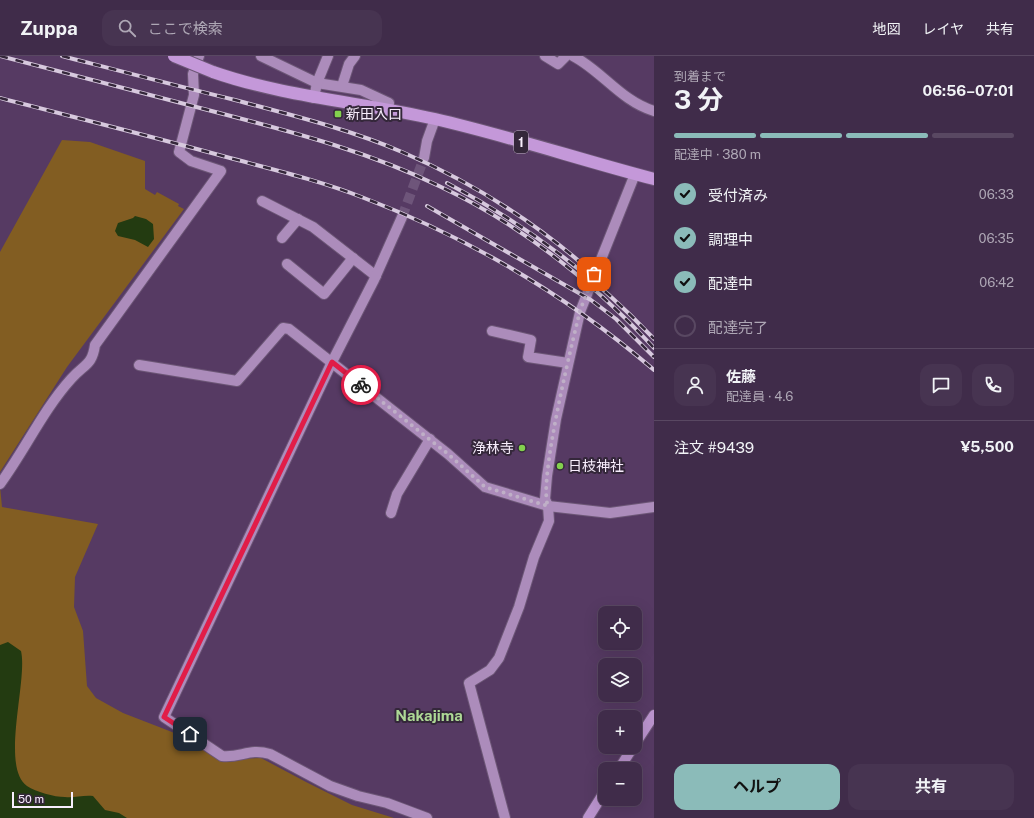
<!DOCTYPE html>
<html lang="ja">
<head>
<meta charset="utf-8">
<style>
  :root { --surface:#402c4a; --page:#473451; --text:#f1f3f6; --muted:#aea7b5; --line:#594862; --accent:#8bbbb9 }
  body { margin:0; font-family:"Public Sans","Noto Sans JP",sans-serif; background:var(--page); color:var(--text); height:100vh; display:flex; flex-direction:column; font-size:15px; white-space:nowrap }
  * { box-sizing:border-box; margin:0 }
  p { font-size:13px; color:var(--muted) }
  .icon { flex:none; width:22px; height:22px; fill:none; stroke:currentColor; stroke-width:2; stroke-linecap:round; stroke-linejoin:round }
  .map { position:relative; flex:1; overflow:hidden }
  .drawer { display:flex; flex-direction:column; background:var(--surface); width:380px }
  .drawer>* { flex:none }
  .tools { position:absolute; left:598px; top:550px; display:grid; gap:8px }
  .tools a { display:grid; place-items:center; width:44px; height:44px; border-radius:8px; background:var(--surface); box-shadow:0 4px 16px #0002,0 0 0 1px var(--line); font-size:20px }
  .scale { position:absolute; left:12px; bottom:10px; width:61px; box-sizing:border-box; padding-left:4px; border:2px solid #f8eefd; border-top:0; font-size:11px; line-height:14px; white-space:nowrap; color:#f8eefd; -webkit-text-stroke:3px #34273a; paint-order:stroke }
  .pin { position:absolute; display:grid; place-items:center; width:34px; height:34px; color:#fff; margin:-17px; border-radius:8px; box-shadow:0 2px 6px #0006 }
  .courier { position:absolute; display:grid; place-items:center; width:40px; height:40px; margin:-20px; border:3px solid #e11d48; border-radius:50%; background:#fff; color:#222; box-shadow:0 1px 5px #0007 }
  .headline em { font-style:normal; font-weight:700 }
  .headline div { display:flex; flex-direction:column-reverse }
  .headline { display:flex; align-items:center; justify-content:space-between; height:68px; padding:0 20px }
  h1 { font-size:26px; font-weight:700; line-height:30px }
  .bar { display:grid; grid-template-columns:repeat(4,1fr); gap:6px 4px; align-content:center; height:48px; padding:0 20px }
  .bar i { height:5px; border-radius:3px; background:var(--line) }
  .bar .active { background:var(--accent) }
  .bar p { grid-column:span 4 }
  .line { display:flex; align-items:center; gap:10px; padding:0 20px; border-top:1px solid var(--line) }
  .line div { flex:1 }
  .round { display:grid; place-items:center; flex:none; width:42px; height:42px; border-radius:12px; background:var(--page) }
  ol { padding:0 20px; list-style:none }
  li { display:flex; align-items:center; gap:12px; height:44px }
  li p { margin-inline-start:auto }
  li .icon { padding:4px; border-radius:50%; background:var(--accent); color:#111; stroke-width:4 }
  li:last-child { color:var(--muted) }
  li i { width:22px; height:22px; border:2px solid var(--line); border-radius:50% }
  .cta { display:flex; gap:8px; margin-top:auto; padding:8px 20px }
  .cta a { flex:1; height:46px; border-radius:12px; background:var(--accent); color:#111; font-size:16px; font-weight:700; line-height:46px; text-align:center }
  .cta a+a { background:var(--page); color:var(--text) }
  header { display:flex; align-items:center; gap:24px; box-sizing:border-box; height:56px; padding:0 20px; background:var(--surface); border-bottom:1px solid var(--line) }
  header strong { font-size:19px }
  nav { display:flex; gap:22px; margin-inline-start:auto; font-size:14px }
  .search { width:280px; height:36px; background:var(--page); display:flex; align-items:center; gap:10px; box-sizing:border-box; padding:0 14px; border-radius:12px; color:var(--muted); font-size:15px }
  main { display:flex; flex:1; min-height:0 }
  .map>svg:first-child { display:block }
  .green { fill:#825d22 }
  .water { fill:#233b11 }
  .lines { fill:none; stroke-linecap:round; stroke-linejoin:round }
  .minor-tunnel { stroke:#6e557a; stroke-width:10; stroke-dasharray:10 5; stroke-linecap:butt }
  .minor-casing { stroke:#6c5676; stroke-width:12 }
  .major-casing { stroke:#6c5676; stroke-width:12 }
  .highway-casing { stroke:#6c5676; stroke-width:14 }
  .minor { stroke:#ac8cbb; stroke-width:10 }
  .major { stroke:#ba93cd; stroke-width:10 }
  .highway { stroke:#c498d9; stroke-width:12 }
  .rail-casing { stroke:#d7c9de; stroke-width:4 }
  .rail { stroke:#34273a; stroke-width:2.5; stroke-dasharray:8; stroke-linecap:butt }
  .highway-bridge-casing { stroke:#6c5676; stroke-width:14; stroke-linecap:butt }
  .highway-bridge { stroke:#c498d9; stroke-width:12 }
  .done { stroke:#bfafc7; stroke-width:4; stroke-dasharray:0 7.2 }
  .route { stroke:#e11d48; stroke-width:5 }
  .poi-dot { fill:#83d04e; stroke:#34273a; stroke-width:1.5 }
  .labels { text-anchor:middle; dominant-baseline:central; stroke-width:4; stroke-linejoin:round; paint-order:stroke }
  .shield { fill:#34273a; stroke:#bdb2c2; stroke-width:1 }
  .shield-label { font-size:13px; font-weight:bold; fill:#f8eefd }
  .poi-label { font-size:14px; fill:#f8eefd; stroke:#34273a; text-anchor:start }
  .neighbourhood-label { font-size:15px; font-weight:bold; fill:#aed996; stroke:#34273a }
</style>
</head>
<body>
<header>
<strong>Zuppa</strong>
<div class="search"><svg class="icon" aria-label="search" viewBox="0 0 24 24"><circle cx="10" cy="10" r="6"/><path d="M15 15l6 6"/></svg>ここで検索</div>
<nav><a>地図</a><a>レイヤ</a><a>共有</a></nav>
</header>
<main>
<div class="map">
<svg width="654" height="762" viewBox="0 0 654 762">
  <rect width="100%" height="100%" fill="#563a63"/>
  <g class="green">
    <path d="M62,84L90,86L145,105V133L155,139L157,136L179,148L178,150L184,153L67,311L0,416V196Z"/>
    <path d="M0,430L2,451L98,468L75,521L74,551L83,575L87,630L96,642L123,657L172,676L221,703L261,702L306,726L352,749L394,762H0Z"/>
  </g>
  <g class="water">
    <path d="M135,160L146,163L153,168L154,183L148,191L135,184L118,180L115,175L118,167L133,162Z"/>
    <path d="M8,586L21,595C28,624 0,711 27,730C36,736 54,741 65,741C74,742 83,739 93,740L105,754L119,757L127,762H0V589Z"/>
  </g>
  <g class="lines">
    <path class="minor-tunnel" d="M402,161L424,102"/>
    <defs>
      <g id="minor">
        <path d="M261,0L317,27L361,34L389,47L388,53"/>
        <path d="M545,0L558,8L566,0"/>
        <path d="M573,0C602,15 621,45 654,55"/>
        <path d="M342,30L349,8L355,0"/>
        <path d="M314,42L317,27L328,0"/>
        <path d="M424,102L427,85L435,63"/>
        <path d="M262,145L313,171L376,220"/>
        <path d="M402,161L374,224L332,306L164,661L222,700C241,702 249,692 270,698L330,730L358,740L387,747L427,762"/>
        <path d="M282,182L298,163"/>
        <path d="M287,208L324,238L353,202"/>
        <path d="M492,275L531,284L528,301L568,307"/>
        <path d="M139,309L237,325L283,272L289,273L448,398L485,431L548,450L610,457L654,451"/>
        <path d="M0,428C25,394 43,354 71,323C84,308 92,310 95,289L221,115L191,105L179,96L194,39L193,18L199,0"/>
        <path d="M391,457L397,438L430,383"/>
        <path d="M505,762L469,627L490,614L499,602L519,551L534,501L549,465L548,450L545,443L547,420L556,363L580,256L635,118"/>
      </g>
      <g id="major">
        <path d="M635,688L654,659"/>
        <path d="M619,713L633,691"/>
        <path d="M588,762L605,735"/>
      </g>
      <path id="highway" d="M213,16C285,41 361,46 435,63C509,80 581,104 654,123"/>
    </defs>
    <use href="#minor" class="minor-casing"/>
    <use href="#major" class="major-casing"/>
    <use href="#highway" class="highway-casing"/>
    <use href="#minor" class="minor"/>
    <use href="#major" class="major"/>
    <use href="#highway" class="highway"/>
    <defs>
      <g id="rail">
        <path d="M0,0C76,20 152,39 227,59C300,78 371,97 439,130C520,168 593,226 654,292"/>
        <path d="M62,0C120,15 177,30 235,44C291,59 349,73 402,96C472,126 538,168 595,219"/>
        <path d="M0,42C77,62 154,81 230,102C275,114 321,125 364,142C469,182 569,241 654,314"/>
        <path d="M447,127C525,168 594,219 654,283"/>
        <path d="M427,150L591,244L616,263L654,301"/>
      </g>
    </defs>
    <use href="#rail" class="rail-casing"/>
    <use href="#rail" class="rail"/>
    <defs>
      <path id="highway-bridge" d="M174,0L213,16"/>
    </defs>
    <use href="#highway-bridge" class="highway-bridge-casing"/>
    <use href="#highway-bridge" class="highway-bridge"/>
  </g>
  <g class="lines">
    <path class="done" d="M361,329L448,398L485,431L548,450C538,426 572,287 580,255C584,243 590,231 594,218"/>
    <path class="route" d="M190,678L164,661L332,306L361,329"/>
  </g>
  <g class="poi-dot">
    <rect x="334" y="54" width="8" height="8" rx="2"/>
    <circle cx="522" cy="392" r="4"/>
    <circle cx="560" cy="410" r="4"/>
  </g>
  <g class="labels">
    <rect class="shield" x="514" y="75" width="14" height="22" rx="3"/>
    <g class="shield-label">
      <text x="521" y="86">1</text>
    </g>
    <g class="poi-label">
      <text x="346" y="58">新田入口</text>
      <text x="514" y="392" text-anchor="end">浄林寺</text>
      <text x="568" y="410">日枝神社</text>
    </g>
    <g class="neighbourhood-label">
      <text x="429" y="659">Nakajima</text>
    </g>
  </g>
</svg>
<div class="tools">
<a><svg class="icon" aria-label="locate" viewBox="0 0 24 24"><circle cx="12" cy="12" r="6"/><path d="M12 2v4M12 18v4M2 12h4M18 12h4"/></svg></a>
<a><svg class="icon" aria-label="layers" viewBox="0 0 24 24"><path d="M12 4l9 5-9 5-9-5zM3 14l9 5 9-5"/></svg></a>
<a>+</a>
<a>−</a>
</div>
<div class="scale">50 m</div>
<div class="pin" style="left:594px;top:218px;background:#ea580c"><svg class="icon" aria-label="bag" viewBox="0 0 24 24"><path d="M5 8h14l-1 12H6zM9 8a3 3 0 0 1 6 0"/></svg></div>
<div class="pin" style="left:190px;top:678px;background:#1f2937"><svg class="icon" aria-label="home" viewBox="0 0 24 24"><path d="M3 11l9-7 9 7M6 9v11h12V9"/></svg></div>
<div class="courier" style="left:361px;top:329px"><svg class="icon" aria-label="bike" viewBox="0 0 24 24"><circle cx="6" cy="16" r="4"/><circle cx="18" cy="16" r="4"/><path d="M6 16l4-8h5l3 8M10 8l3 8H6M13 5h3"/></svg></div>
</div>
<section class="drawer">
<div class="headline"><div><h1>3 分</h1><p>到着まで</p></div><em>06:56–07:01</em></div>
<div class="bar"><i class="active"></i><i class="active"></i><i class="active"></i><i></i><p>配達中 · 380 m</p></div>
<ol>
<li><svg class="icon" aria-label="check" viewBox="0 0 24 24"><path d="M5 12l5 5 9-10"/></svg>受付済み<p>06:33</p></li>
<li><svg class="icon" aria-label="check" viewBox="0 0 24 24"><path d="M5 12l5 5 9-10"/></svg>調理中<p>06:35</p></li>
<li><svg class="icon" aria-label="check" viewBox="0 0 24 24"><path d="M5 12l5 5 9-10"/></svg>配達中<p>06:42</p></li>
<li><i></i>配達完了</li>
</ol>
<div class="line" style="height:72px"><a class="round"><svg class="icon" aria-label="person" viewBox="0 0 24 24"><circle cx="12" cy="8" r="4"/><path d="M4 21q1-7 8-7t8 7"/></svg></a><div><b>佐藤</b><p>配達員 · 4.6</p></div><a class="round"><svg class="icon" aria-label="chat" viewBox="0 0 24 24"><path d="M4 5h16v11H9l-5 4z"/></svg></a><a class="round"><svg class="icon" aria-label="phone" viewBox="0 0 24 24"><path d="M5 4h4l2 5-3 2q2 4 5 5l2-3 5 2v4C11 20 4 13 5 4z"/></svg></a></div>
<div class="line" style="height:52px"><div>注文 #9439</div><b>¥5,500</b></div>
<div class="cta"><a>ヘルプ</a><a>共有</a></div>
</section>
</main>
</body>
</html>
